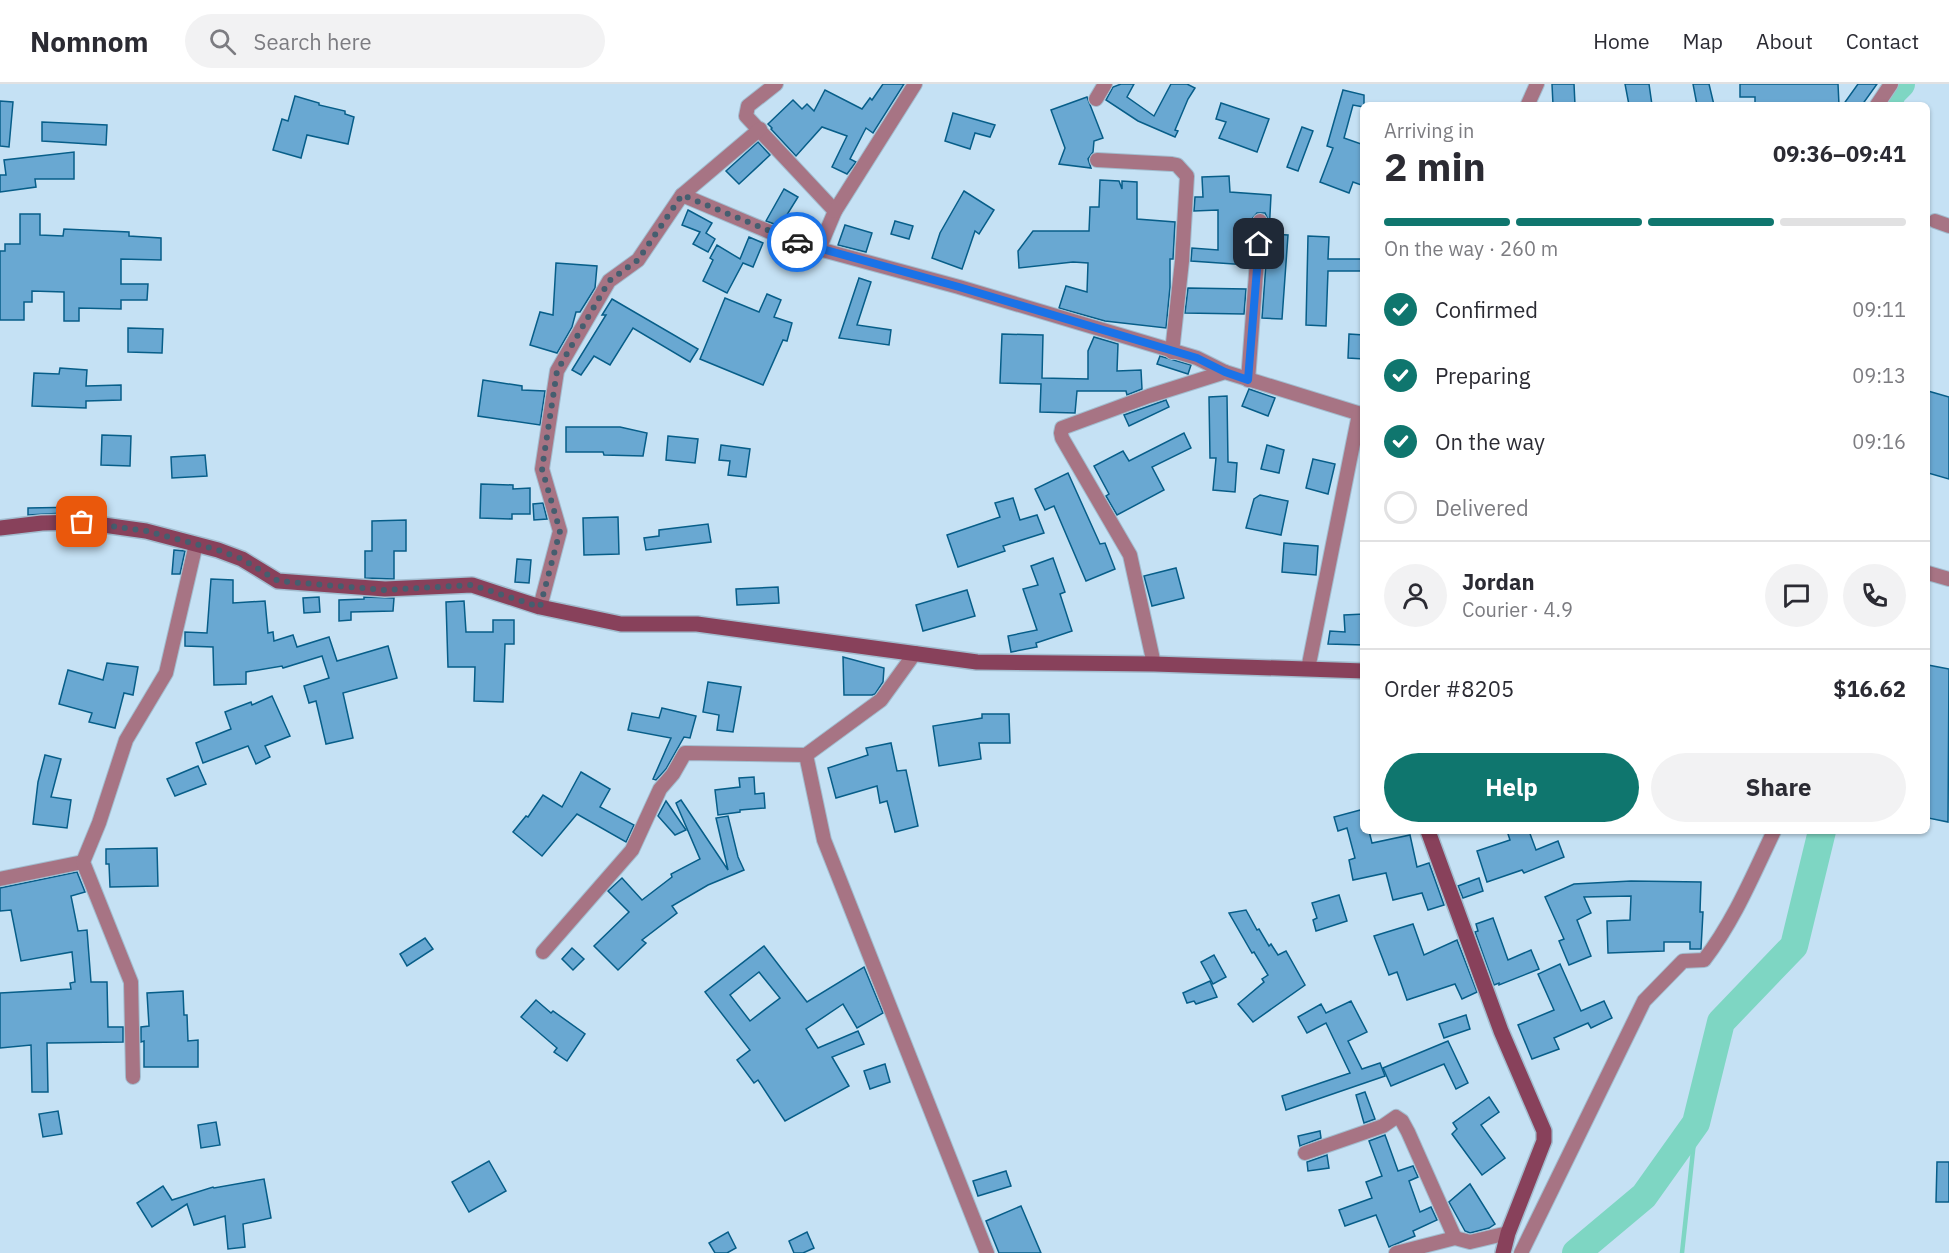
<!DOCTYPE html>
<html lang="en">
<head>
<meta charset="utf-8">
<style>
  :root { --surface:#fff; --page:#f2f2f3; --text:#2b2b33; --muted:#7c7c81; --line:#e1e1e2; --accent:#0f766e }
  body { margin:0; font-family:"IBM Plex Sans",sans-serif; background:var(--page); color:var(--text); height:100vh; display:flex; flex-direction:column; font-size:22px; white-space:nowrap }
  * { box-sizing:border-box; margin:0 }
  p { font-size:20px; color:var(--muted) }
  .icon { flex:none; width:33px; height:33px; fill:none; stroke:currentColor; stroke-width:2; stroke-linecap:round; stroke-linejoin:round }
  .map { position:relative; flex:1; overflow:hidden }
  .sheet { position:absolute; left:1360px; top:18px; width:570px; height:732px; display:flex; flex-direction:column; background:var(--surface); border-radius:9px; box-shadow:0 2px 4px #0004 }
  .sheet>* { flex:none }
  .pin { position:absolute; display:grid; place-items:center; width:51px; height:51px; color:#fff; margin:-26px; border-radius:12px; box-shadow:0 3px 9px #0006 }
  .courier { position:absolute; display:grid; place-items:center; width:60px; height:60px; margin:-30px; border:4px solid #1a73e8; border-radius:50%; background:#fff; color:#222; box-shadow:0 2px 8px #0007 }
  .headline em { font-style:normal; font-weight:700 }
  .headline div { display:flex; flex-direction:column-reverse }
  .headline { display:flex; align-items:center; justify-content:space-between; height:102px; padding:0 24px }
  h1 { font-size:39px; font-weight:700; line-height:45px }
  .bar { display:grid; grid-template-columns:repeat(4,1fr); gap:9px 6px; align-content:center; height:72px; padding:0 24px }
  .bar i { height:8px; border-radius:4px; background:var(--line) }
  .bar .on { background:var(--accent) }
  .bar p { grid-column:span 4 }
  .line { display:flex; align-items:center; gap:15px; padding:0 24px; border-top:2px solid var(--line) }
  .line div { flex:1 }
  .round { display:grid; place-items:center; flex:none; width:63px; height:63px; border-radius:32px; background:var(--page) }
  ol { padding:0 24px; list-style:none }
  li { display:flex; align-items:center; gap:18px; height:66px }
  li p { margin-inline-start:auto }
  li .icon { padding:6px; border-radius:50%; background:var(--accent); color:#fff; stroke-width:4 }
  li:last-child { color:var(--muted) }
  li i { width:33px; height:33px; border:3px solid var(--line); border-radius:50% }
  .button { display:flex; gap:12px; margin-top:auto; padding:12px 24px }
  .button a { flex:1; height:69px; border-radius:36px; background:var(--accent); color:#fff; font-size:24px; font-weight:700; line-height:69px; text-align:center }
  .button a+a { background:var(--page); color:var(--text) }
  header { display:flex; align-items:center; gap:36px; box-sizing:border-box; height:84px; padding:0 30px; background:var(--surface); border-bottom:2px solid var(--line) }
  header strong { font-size:28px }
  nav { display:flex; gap:33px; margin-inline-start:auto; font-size:21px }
  .search { width:420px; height:54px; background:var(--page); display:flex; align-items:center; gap:15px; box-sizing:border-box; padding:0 21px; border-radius:33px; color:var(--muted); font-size:22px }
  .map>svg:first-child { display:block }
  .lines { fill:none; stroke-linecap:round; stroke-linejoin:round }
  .stream { stroke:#7ed6c3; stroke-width:4.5 }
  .river { stroke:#7ed6c3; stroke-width:28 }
  .building { fill:#69a8d2; stroke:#075e89; stroke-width:1.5; fill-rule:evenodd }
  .street-casing { stroke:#a2bdcf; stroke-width:16 }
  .secondary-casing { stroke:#a2bdcf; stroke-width:18 }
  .street { stroke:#a77484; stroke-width:14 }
  .secondary { stroke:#88415b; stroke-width:15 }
  .done { stroke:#455e6f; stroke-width:6; stroke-dasharray:0 10.8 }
  .route { stroke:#1a73e8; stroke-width:8 }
</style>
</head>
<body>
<header>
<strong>Nomnom</strong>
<div class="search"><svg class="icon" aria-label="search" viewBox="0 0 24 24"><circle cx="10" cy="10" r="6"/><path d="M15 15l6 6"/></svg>Search here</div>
<nav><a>Home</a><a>Map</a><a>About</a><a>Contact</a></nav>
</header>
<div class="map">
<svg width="1949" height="1169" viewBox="0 0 1949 1169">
  <rect width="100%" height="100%" fill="#c5e1f4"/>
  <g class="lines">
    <path class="stream" d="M1682,1169L1696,1039"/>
    <g class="river">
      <path d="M1887,21L1893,8L1901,0"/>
      <path d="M1576,1169L1644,1112L1696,1039L1721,938L1794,862L1822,747"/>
    </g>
  </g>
  <g class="building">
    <path d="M883,0H904L873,49L866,44L850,75L856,78L847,90L832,83L847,52L822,43L796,72L771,45L772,44L768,40L793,16L802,25L807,20L814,27L825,6L862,25L870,14L872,16Z"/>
    <path d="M1121,0H1134L1127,13L1154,32L1171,0H1187L1195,4L1188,15L1175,46L1178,47L1175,53L1138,37L1106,16L1113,3Z"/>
    <path d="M1552,0H1574L1575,21H1553Z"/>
    <path d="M1625,0H1649L1652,21H1629Z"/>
    <path d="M1693,0H1709L1714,21H1697Z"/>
    <path d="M1740,0H1838L1839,21H1755V13H1740Z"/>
    <path d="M1858,0H1877L1862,21H1843Z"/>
    <path d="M1343,6L1364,11V23L1353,21L1344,54L1364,61V102L1353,98L1349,109L1320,98L1333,64L1327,62Z"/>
    <path d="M295,12L319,19V21L345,27V30L354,33L348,60L307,51L301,74L273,66L282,35L288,37Z"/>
    <path d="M1087,13L1103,54L1094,57L1093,68L1088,75L1091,84L1059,80L1065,64L1051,26Z"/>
    <path d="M0,17L13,18L9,63L0,62Z"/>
    <path d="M1221,19L1269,35L1257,68L1219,54L1226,38L1216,35Z"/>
    <path d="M953,29L995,41L990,53L975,49L970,65L945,57Z"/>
    <path d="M42,38L107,41L106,61L42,57Z"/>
    <path d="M1302,43L1313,47L1298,87L1287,83Z"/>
    <path d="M758,58L770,71L739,100L726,87Z"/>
    <path d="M74,68V95H35L36,103L0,108V91H6L4,76Z"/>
    <path d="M1229,92L1230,108L1271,111L1269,150L1288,151L1282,235L1262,234L1269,138L1265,129H1257L1251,136L1248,181L1191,177L1192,164L1218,166V126L1194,127L1195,113H1203L1202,93Z"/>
    <path d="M1100,96L1119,97L1122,105V97L1137,98V135L1175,138L1173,175H1170V203L1166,244L1105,237L1059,224L1066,202L1087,208L1088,179L1073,178L1019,184L1018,167L1033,147H1089L1090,123H1099Z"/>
    <path d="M784,105L798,113L780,142L766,137Z"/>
    <path d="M964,107L994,126L979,150L975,147L962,185L932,174L940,149Z"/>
    <path d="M688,126L712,139L706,149L715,155L708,168L693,160L700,148L682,141Z"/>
    <path d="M20,130H40V151L63,152L64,145L129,148V152L161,154V176L121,175V200H148L147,216H121V225L79,224V237H64V208L32,207V218H24V236H0V167H5V160H20Z"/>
    <path d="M895,137L913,142L909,155L891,150Z"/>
    <path d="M845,141L872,149L866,168L838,161Z"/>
    <path d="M1308,152L1329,153L1328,175H1364V187H1328L1326,242L1306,241Z"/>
    <path d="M749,153L763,159L753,183L743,179L727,209L703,197L713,176L710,174L717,161L740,175Z"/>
    <path d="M556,179L597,182L595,204L580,228H576L572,243L557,269L530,261L540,228L553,231Z"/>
    <path d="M859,194L871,198L857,241L891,246L889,261L839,254Z"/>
    <path d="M1188,204L1246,205L1244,230L1185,229Z"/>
    <path d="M767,210L781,216L774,233L792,239L787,257L783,256L763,301L700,275L725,214L759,228Z"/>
    <path d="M612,215L698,265L690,278L633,244L610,281L594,272L581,291L572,286L606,231H602Z"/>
    <path d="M128,244L163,245L162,269L128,268Z"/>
    <path d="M1002,250L1043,251L1042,294L1088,295V267L1094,253L1118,260L1117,287L1141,286L1142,305L1127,311L1126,307H1077L1075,329L1040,328L1041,300L1000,299Z"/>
    <path d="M1349,250L1364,251V275L1348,274Z"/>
    <path d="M1160,272L1191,281L1188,290L1157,280Z"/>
    <path d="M60,284L87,286L86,302L121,301V316L86,317V324L32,322L34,289L59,290Z"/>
    <path d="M483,296L522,302V306L545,307L540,341L478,332Z"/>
    <path d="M1249,305L1275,314L1268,332L1242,322Z"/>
    <path d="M1928,307L1949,313V395L1928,389Z"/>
    <path d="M1227,312L1228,378L1237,379L1235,408L1213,406L1216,374H1210L1209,313Z"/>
    <path d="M1166,316L1169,323L1129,342L1124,331Z"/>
    <path d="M566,343H620L647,349L643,372L604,371L603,368H566Z"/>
    <path d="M1184,349L1191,364L1152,383L1164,406L1117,431L1106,412L1109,410L1094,382L1123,367L1129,377Z"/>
    <path d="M102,351L131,352L130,382L101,381Z"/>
    <path d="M668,352L698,355L695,379L666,376Z"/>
    <path d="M721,361L750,365L746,393L728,391L730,377L719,376Z"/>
    <path d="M1267,361L1284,366L1279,389L1261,385Z"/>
    <path d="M205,371L207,392L172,394L171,373Z"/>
    <path d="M1313,375L1335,380L1328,410L1306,404Z"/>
    <path d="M1068,389L1100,460L1105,459L1115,485L1086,497L1054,422L1045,426L1035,405Z"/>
    <path d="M481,400L513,401V405L530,404V430H512V435L480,434Z"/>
    <path d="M1260,411L1288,417L1281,451L1246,444L1254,415Z"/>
    <path d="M1013,414L1020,436L1037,431L1044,449L1003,462L1005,467L958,483L947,451L1000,433L995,419Z"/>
    <path d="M543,419L547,435L534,436L533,420Z"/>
    <path d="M84,423V428L28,431V424Z"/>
    <path d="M618,433L619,470L584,471L583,434Z"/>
    <path d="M406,436V467H394V495L365,494V467H372V437Z"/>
    <path d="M708,440L711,458L646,466L644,454L659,452V446Z"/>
    <path d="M1284,459L1318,462L1316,491L1282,488Z"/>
    <path d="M174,466L185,467L180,490H172Z"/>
    <path d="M1053,474L1065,508L1060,510L1072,547L1036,559L1037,563L1011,568L1008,552L1037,546L1023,505L1038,501L1031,482Z"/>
    <path d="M517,475L531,476L529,499L515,498Z"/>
    <path d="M1176,484L1184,514L1152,522L1144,492Z"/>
    <path d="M211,495L233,496V519L265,517L268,549L273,548L274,557L293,551L297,563L329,553L337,577L388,562L397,594L343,609L353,654L326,660L316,617L309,619L304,602L329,594L322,572L283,584L282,582L246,588V600L214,601L213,563L185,562V548L207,549Z"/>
    <path d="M778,503L779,519L737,521L736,505Z"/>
    <path d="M967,506L975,532L923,547L916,521Z"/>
    <path d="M319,513L320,528L304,529L303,514Z"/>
    <path d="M364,513L394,514L393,527L351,528V536L339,537V516L364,515Z"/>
    <path d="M464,517L466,548H493V536H514V560H505L503,618L474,617L475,583H448L446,518Z"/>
    <path d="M1364,530V561L1328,560L1330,547L1345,548L1344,531Z"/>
    <path d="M843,573L884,584L883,598L875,610L872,611H844Z"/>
    <path d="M107,579L138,583L133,611L124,609L115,644L89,638L92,629L59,620L68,586L103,596Z"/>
    <path d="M1928,581L1949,585L1948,738L1928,734Z"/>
    <path d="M708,598L741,603L733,648L717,646L719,631L703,628Z"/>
    <path d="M272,612L290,652L265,662L270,673L256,680L248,662L203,679L196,659L231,645L225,628L251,618L252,621Z"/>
    <path d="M662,624L696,632L690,654L684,653L666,685L656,696L653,695L671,654L628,646L632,629L659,634Z"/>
    <path d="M982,630H1009L1010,659H979L981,675L939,682L933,642L982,634Z"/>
    <path d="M891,659L897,687L906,686L918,742L895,748L887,717L880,719L877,702L836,714L828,684L868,671L866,664Z"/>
    <path d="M45,671L61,675L51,713L71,716L67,744L33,740L38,698Z"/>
    <path d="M198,682L206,700L175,712L167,695Z"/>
    <path d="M581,688L610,705L600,723L634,741L626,758L577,730L542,772L513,748L526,732L528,733L543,711L562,723Z"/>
    <path d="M754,693L755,710L764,709L765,724L740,726V728L718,731L715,706L740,703L739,694Z"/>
    <path d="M681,716L728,786L716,734L728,732L738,773L744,786L708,801L672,822L677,829L642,856L646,859L618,886L594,862L629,828L608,807L622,794L642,816L672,793L671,790L700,775L676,719Z"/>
    <path d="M666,717L686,746L675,751L658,732Z"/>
    <path d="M1364,725V747H1369L1372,759L1410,751L1417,783L1429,779L1444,821L1428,826L1422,809L1393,816L1386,789L1353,796L1349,776L1355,774L1347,744L1338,747L1334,733Z"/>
    <path d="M1507,747H1529L1536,766L1558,757L1564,773L1524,789L1522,786L1487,798L1477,767L1510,756Z"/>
    <path d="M157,764L158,802L110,803L109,780H106V765Z"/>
    <path d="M77,788L85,808L71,812L78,847L87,846L91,898H107L108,943H123V958L47,959L48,1008H32L31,961L0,964V909L71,905L70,899L75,898L72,868L21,877L11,826L0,827V804Z"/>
    <path d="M1479,794L1483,807L1463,814L1458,802Z"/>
    <path d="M1631,797L1701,798L1700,828H1703L1701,865H1690V858H1664V867L1608,869L1607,837L1630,836L1631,812L1584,813L1591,829L1577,836L1591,872L1569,881L1559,857L1564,855L1545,813L1574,800Z"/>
    <path d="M1339,811L1347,837L1316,847L1313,836L1317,834L1312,819Z"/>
    <path d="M1246,826L1257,846L1259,845L1269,862L1271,860L1278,871L1286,867L1305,901L1253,938L1238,920L1264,898L1262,895L1268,891L1254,868L1252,869L1229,829Z"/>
    <path d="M1493,834L1508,876L1531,866L1539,885L1499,901V899L1494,901L1475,848L1478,847L1476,840Z"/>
    <path d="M1413,840L1424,871L1457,856L1477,908L1462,915L1455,900L1407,916L1397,888L1389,891L1374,852Z"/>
    <path d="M425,854L433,865L407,882L400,870Z"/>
    <path d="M764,862L807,918L864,883L883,929L857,944L843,920L806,945L818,964L858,947L864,960L832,973L849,1002L785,1037L758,996L754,999L737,976L750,966L705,908ZM759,888L780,914L750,937L730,911Z"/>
    <path d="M572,864L584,875L573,886L562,875Z"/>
    <path d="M1214,871L1226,893L1213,900L1201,878Z"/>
    <path d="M1560,880L1581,927L1604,917L1612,934L1591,944L1588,939L1554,954L1559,965L1532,975L1518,941L1554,926L1538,890Z"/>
    <path d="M1210,897L1217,913L1196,920L1194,917L1187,919L1183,909Z"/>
    <path d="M183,907L184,931H187L188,957L198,956V983H144V957L141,958V943L149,942L147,909Z"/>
    <path d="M536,916L551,929L553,927L585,950L567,977L554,968L557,964L521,933Z"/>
    <path d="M1351,917L1367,948L1348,957L1362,985L1380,979L1385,992L1286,1026L1282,1012L1350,989L1326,939L1307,949L1298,933L1321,920L1326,929Z"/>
    <path d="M1466,931L1470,945L1444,954L1439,940Z"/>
    <path d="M1448,957L1468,999L1456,1005L1444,980L1391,1002L1383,984Z"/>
    <path d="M885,980L890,998L870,1005L864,987Z"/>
    <path d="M1365,1008L1375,1035L1364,1039L1356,1011Z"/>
    <path d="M1489,1013L1499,1028L1481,1041L1505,1074L1482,1091L1452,1050L1457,1045L1453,1039Z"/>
    <path d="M58,1027L62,1050L43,1053L39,1030Z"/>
    <path d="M216,1038L220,1061L201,1064L198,1041Z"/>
    <path d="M1320,1047L1321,1054L1300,1062L1298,1052Z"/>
    <path d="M1385,1051L1398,1087L1413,1082L1418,1093L1409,1097L1420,1128L1431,1123L1437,1136L1413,1147L1415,1152L1389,1163L1376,1131L1345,1142L1339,1126L1372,1114L1366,1098L1382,1092L1369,1057Z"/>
    <path d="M1327,1071L1329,1084L1308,1087L1307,1078Z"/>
    <path d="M489,1077L506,1107L469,1128L452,1098Z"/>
    <path d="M1937,1078H1949V1118H1936Z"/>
    <path d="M1006,1087L1011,1102L978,1112L973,1097Z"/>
    <path d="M264,1095L271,1134L243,1140L245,1163L228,1165L225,1132L194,1141L187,1120L152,1143L137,1119L163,1102L172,1116L213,1103L214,1104Z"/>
    <path d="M1470,1100L1495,1140L1489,1144L1470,1149L1465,1147L1449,1118Z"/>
    <path d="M1021,1122L1041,1169H999L986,1137Z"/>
    <path d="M728,1148L736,1164L727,1169H715L709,1159Z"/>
    <path d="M807,1148L814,1164L803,1169H794L789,1157Z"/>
  </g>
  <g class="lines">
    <defs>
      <g id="street">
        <path d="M1096,15L1105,0"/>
        <path d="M1528,20L1537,0"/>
        <path d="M1877,21L1891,0"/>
        <path d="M1097,76L1172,80L1177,81L1187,92L1182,177L1172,268"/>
        <path d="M682,111L777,151L819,165L835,127L746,32L748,22L776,0"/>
        <path d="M835,127L915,0"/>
        <path d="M1935,137L1949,142"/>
        <path d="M819,165L959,203L1197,274L1225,288"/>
        <path d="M1248,296L1260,137"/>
        <path d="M1928,489L1949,495"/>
        <path d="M540,523L560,447L542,385L557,287L609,197L638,176L682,111L760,45"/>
        <path d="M915,569L881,616L806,671L824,756L987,1169"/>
        <path d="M1154,580L1130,471L1062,354L1061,349L1062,344L1149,312L1225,288L1364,331"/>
        <path d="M1308,585L1359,330"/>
        <path d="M0,795L83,778"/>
        <path d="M543,868L632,766L660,705L673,690L685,669L806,671"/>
        <path d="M133,993L131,898L83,778L99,739L126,656L166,589L196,460"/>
        <path d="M1305,1069L1383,1042L1396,1033L1402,1037L1408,1048L1455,1154"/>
        <path d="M1396,1169L1455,1154L1470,1158L1508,1149"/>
        <path d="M1521,1169L1644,917L1683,877L1704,876C1734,837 1753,791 1774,747"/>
      </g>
      <g id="secondary">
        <path d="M0,444L42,439L82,438L146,447L218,466L242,475L278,497L385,505L472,501L540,523L621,540H697L977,578L1154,580L1364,587"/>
        <path d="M1428,747L1501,947L1544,1047V1057L1508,1149L1503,1169"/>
      </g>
    </defs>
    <use href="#street" class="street-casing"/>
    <use href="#secondary" class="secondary-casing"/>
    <use href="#street" class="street"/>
    <use href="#secondary" class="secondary"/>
  </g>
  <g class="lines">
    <path class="done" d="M82,438L146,447L218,466L242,475L278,497L385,506L472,501L540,523L560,447L542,385L557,287L609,197L638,176L682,111L797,158"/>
    <path class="route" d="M797,158L959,203L1197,274L1225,288L1248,296L1259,160"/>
  </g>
</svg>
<div class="pin" style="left:82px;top:438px;background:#ea580c"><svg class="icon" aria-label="bag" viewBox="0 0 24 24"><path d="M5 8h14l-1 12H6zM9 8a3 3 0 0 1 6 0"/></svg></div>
<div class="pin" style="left:1259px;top:160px;background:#1f2937"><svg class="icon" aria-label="home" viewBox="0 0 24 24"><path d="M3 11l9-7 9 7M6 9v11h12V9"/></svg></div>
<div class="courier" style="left:797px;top:158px"><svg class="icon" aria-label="car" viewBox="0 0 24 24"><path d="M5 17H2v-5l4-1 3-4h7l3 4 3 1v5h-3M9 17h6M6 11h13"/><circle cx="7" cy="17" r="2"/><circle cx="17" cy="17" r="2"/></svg></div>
<section class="sheet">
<div class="headline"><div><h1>2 min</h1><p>Arriving in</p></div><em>09:36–09:41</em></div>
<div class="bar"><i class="on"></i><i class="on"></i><i class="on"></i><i></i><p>On the way · 260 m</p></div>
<ol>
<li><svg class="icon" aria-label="check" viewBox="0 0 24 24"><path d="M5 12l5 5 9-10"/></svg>Confirmed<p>09:11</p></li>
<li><svg class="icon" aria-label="check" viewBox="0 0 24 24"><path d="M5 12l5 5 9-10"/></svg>Preparing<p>09:13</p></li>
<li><svg class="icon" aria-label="check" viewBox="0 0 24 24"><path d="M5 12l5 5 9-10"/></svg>On the way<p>09:16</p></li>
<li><i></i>Delivered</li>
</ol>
<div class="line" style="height:108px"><a class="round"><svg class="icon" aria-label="person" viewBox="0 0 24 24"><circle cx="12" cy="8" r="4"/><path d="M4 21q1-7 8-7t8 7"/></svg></a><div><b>Jordan</b><p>Courier · 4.9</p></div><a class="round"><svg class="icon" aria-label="chat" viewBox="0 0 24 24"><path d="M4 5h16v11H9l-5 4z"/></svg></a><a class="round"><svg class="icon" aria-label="phone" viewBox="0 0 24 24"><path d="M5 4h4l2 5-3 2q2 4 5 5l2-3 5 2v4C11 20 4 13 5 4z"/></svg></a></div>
<div class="line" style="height:78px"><div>Order #8205</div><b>$16.62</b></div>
<div class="button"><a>Help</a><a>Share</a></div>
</section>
</div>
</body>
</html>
